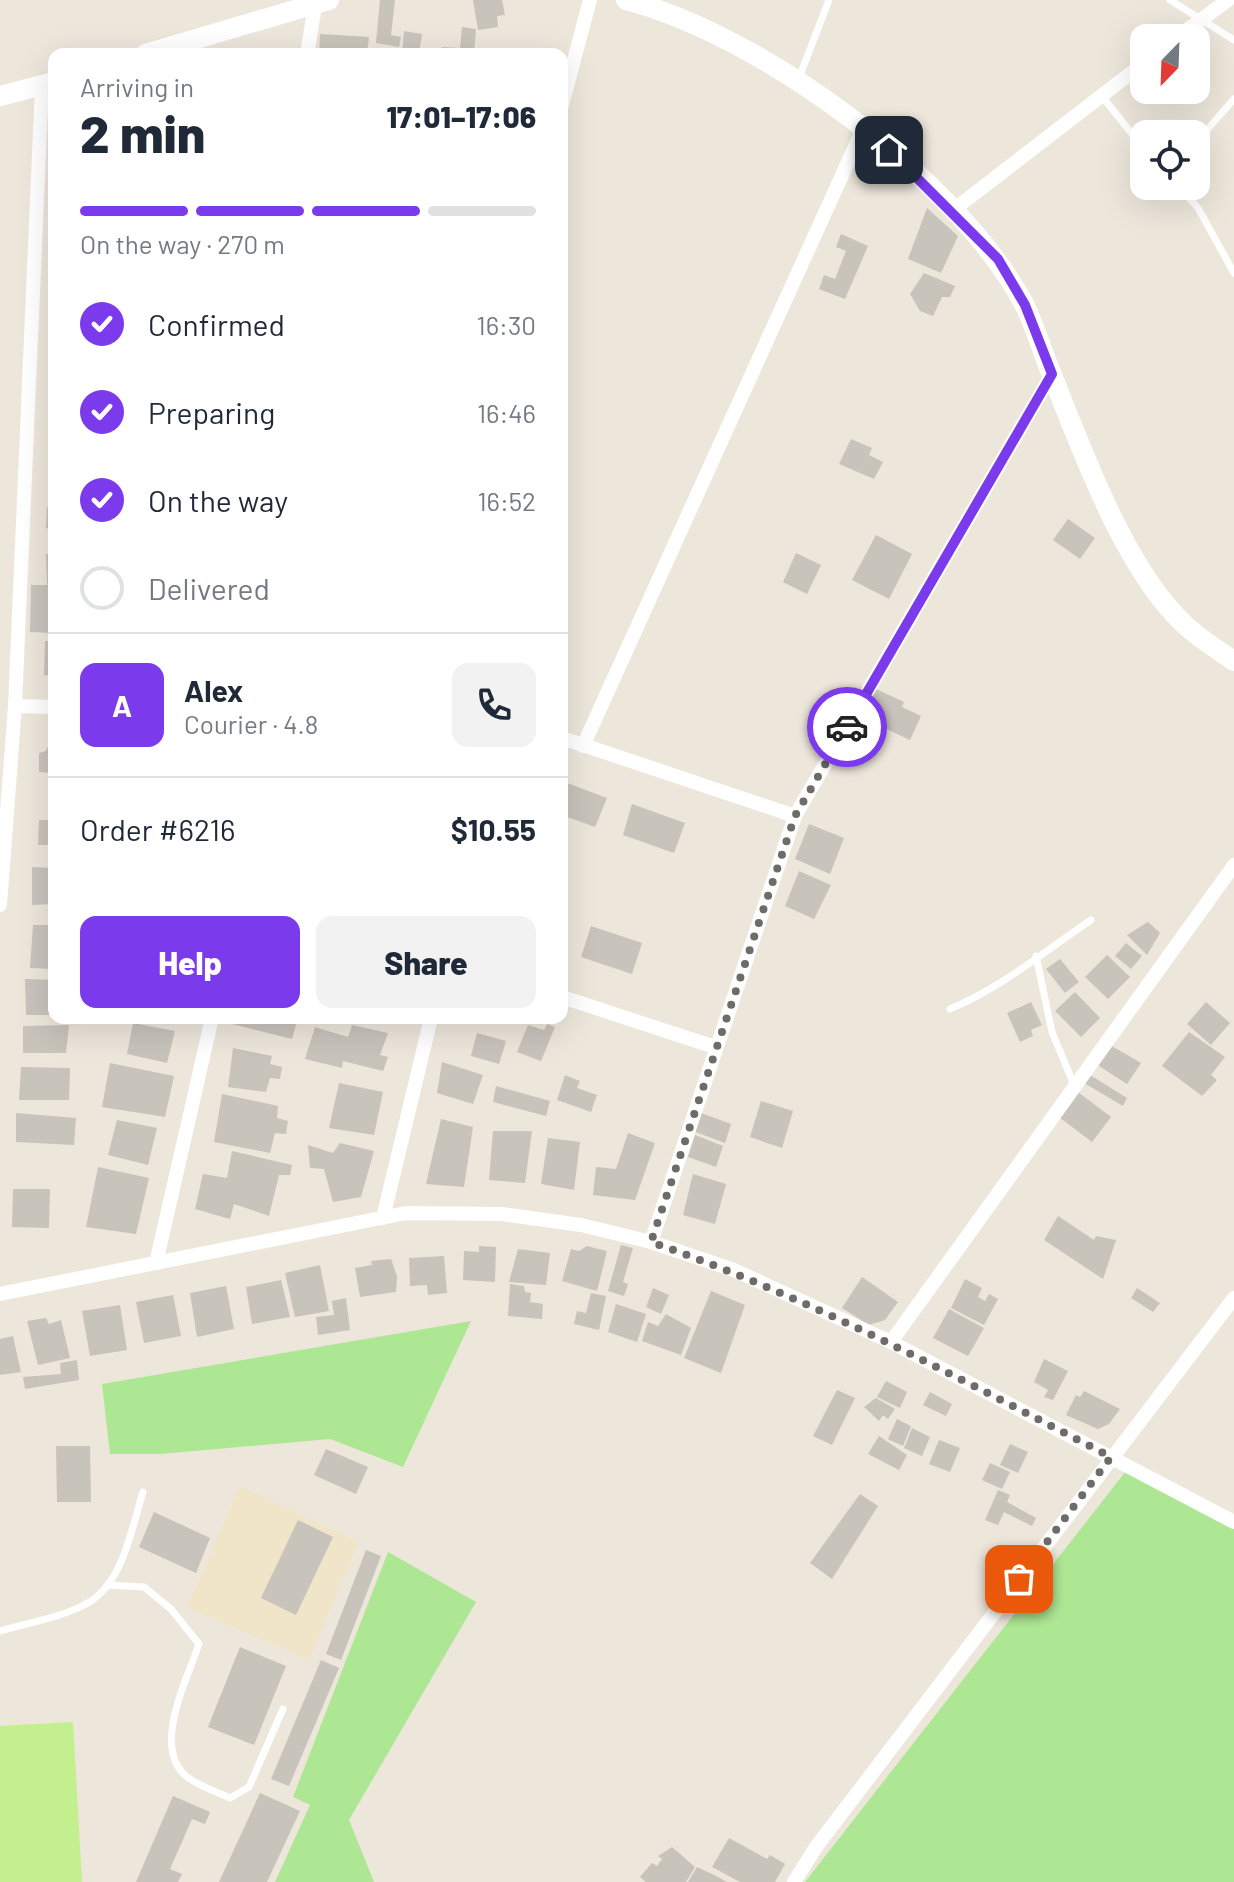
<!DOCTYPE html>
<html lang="en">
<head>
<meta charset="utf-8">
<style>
  :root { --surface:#fff; --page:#f2f2f3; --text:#1f2937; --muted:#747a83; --line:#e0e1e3; --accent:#7c3aed }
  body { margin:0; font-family:Barlow,sans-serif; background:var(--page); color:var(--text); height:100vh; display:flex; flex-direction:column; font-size:30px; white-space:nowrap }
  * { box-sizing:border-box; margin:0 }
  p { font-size:26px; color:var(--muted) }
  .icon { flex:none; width:44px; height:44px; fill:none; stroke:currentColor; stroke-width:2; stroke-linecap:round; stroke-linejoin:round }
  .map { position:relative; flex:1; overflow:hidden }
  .side { position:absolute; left:48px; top:48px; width:520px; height:976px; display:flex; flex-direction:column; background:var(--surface); border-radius:16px; box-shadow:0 8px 32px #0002 }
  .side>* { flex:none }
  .needle { width:52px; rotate:203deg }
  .buttons { position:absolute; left:1130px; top:24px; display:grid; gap:16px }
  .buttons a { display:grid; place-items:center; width:80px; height:80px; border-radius:16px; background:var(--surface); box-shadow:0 8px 32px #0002; font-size:40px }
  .pin { position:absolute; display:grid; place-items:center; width:68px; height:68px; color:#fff; margin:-34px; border-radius:16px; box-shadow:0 4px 12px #0006 }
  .courier { position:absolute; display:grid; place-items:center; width:80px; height:80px; margin:-40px; border:6px solid #7c3aed; border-radius:50%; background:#fff; color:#222; box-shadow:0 2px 10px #0007 }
  .headline em { font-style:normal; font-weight:800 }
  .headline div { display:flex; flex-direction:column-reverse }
  .headline { display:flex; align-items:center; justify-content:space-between; height:136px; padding:0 32px }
  h1 { font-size:52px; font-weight:800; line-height:60px }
  .bar { display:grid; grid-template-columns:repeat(4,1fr); gap:12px 8px; align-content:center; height:96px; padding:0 32px }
  .bar i { height:10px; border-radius:6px; background:var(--line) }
  .bar .active { background:var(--accent) }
  .bar p { grid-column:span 4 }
  .line { display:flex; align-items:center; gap:20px; padding:0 32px; border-top:2px solid var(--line) }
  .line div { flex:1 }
  .round { display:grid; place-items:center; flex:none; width:84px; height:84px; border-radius:16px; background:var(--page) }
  ol { padding:0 32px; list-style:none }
  li { display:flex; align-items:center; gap:24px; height:88px }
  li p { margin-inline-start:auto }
  li .icon { padding:8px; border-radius:50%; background:var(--accent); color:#fff; stroke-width:4 }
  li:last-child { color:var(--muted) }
  li i { width:44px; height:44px; border:4px solid var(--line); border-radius:50% }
  .cta { display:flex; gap:16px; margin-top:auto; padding:16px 32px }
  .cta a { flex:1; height:92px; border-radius:16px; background:var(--accent); color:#fff; font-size:32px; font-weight:800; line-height:92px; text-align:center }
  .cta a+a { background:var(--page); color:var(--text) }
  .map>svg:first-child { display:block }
  .education { fill:#f0e4c9 }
  .green { fill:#aee794 }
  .pitch { fill:#c4ef8f }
  .building { fill:#c8c3bb }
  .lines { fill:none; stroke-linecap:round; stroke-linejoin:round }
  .lane { stroke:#fff; stroke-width:7 }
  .street { stroke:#fff; stroke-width:14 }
  .secondary { stroke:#fff; stroke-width:20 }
  .done { stroke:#6e6c68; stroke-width:8; stroke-dasharray:0 14.4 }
  .route { stroke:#7c3aed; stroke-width:10 }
</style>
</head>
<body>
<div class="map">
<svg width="1234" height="1882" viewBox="0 0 1234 1882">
  <rect width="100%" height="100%" fill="#ede6db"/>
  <path class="education" d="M240,1486L359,1542L309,1660L187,1607Z"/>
  <g class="green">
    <path d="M471,1321L403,1467L330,1439L161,1454H110L102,1384Z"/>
    <path d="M1129,1467L1234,1522V1882H805Z"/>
    <path d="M388,1552L476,1602L349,1820L374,1882H275L310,1805L293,1797Z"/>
  </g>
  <path class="pitch" d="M73,1722L82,1882H0V1726Z"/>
  <g class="building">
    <path d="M380,0H395L391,35L401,37L399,47L376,43Z"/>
    <path d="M473,0H502L505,15L497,16L498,27L478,30Z"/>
    <path d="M462,27L476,29L474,54H441L442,47L460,48Z"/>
    <path d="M404,31L422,34L419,54H402Z"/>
    <path d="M320,34L369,37L367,54H319Z"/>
    <path d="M927,208L958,236L941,273L908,259Z"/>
    <path d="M841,234L868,246L845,299L819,289L824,275L835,279L846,251L836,247Z"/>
    <path d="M924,273L955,286L950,297H942L933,316L920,311L910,294Z"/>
    <path d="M851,439L872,448L869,455L883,462L874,479L839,464Z"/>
    <path d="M47,507L54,508V529L46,528Z"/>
    <path d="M1068,519L1095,538L1080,559L1053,540Z"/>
    <path d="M876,535L912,554L889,599L852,580Z"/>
    <path d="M54,553V633L30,632L31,585H47L46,554Z"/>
    <path d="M796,553L821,565L807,594L783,582Z"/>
    <path d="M45,641H54V676L44,675Z"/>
    <path d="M876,689L904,702L902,707L921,716L910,740L863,718Z"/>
    <path d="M49,744H54V773L39,772V753L46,751Z"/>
    <path d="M562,781L607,798L595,827L562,815Z"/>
    <path d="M632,804L685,823L674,853L623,835Z"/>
    <path d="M39,820H54V845H38Z"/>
    <path d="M809,824L844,838L830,874L795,859Z"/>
    <path d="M32,867L54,868V904L32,905Z"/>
    <path d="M799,871L831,885L814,919L785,906Z"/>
    <path d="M1148,922L1160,933L1147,955L1127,935Z"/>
    <path d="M33,925H54V969L30,968Z"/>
    <path d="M591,926L642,943L632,974L581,957Z"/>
    <path d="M1126,943L1142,956L1131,969L1115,956Z"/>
    <path d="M1107,955L1130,977L1108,999L1085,977Z"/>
    <path d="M1060,959L1079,982L1065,993L1046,969Z"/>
    <path d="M25,979L54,980V1015H26Z"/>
    <path d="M1075,992L1100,1018L1081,1037L1055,1011Z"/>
    <path d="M1031,1002L1042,1025L1031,1030L1033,1036L1020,1042L1007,1013Z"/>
    <path d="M1206,1002L1230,1023L1211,1045L1187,1024Z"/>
    <path d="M234,1018H298L292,1039L232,1024Z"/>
    <path d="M133,1023L175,1031L167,1063L127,1054Z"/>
    <path d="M547,1024L555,1027L541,1061L517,1052L528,1025L544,1030Z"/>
    <path d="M69,1025L66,1053H23V1026Z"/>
    <path d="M352,1025L388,1033L380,1055L388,1057L383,1071L343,1061L342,1068L305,1059L315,1027L348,1037Z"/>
    <path d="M1189,1032L1225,1057L1211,1075L1217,1080L1202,1096L1162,1066Z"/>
    <path d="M477,1033L506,1041L499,1064L471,1056Z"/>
    <path d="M1110,1045L1141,1063L1127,1084L1096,1064Z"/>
    <path d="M233,1048L272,1056L270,1064L282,1067L280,1079L270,1078L266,1092L228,1087Z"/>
    <path d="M442,1062L483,1075L473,1104L437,1093Z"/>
    <path d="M110,1063L174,1076L165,1117L102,1107Z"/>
    <path d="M21,1067L70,1068L69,1100H19Z"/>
    <path d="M565,1075L580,1081L577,1088L597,1095L591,1112L557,1100Z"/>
    <path d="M1090,1075L1127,1098L1123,1106L1084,1083Z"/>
    <path d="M339,1083L383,1092L374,1135L329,1128Z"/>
    <path d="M496,1086L550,1101L546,1116L493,1102Z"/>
    <path d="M1078,1092L1111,1117L1092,1142L1059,1117Z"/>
    <path d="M222,1094L278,1106L277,1118L288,1121L286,1134L275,1133L270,1153L214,1142Z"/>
    <path d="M761,1101L793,1111L782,1148L750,1137Z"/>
    <path d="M16,1113L76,1118L74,1145L16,1142Z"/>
    <path d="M701,1113L731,1124L725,1143L693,1131Z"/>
    <path d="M441,1119L473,1127L464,1187L426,1184Z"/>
    <path d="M117,1120L157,1128L148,1165L108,1155Z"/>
    <path d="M493,1131H532L525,1183L489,1180Z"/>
    <path d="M628,1133L655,1143L635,1200L593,1195L596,1167L616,1169Z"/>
    <path d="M695,1135L723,1146L716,1167L688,1157Z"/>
    <path d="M548,1138L580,1142L574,1190L541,1184Z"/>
    <path d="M340,1143L374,1151L361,1197L333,1202L324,1169L310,1168L308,1145L333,1153Z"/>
    <path d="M232,1151L292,1165L290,1175H279L269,1216L234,1204L230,1219L195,1209L203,1174L227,1178Z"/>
    <path d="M98,1167L149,1178L136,1234L86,1227Z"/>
    <path d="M693,1174L726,1184L715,1224L683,1215Z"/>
    <path d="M13,1189H50L49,1228L12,1227Z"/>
    <path d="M1058,1216L1094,1240L1096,1236L1116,1240L1103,1279L1044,1240Z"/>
    <path d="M621,1245L633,1248L623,1282L628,1284L624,1296L608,1291Z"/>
    <path d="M479,1246L496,1247L495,1282L463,1280L464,1251L479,1252Z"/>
    <path d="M587,1246L607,1251L597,1291L562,1281L571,1249L579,1251Z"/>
    <path d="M518,1249L550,1253L546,1285L509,1282Z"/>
    <path d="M444,1256L447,1293L428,1295L427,1285L410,1286L409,1258Z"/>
    <path d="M391,1259L397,1276L396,1292L360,1297L355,1268L372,1265L371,1261Z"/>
    <path d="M320,1265L329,1311L295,1317L285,1273Z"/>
    <path d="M862,1277L898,1302L885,1320L869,1325L842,1308Z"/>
    <path d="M965,1279L982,1288L978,1297L985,1301L989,1294L998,1299L984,1325L951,1308Z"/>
    <path d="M281,1280L290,1317L252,1324L246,1287Z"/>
    <path d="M510,1284L524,1286L525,1292L531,1293L530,1302L543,1304L542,1319L508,1316Z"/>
    <path d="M226,1286L234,1329L197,1337L190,1293Z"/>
    <path d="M653,1288L669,1295L661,1314L646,1307Z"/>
    <path d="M1137,1288L1160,1303L1153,1312L1131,1298Z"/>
    <path d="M711,1291L745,1305L721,1373L684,1358Z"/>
    <path d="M591,1293L606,1296L599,1330L574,1324L577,1311L586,1313Z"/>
    <path d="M173,1295L181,1336L144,1343L136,1302Z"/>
    <path d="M346,1298L350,1330L318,1335L316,1317L334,1315L332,1301Z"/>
    <path d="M616,1304L646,1314L637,1342L608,1332Z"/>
    <path d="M120,1305L127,1350L90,1356L82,1311Z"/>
    <path d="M949,1309L984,1328L968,1356L933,1338Z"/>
    <path d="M666,1314L691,1328L681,1355L642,1341L648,1322L658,1326Z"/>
    <path d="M46,1318L49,1324L61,1320L70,1358L38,1365L27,1321Z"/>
    <path d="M13,1336L21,1372L0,1375V1339Z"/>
    <path d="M1044,1359L1068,1371L1053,1400L1044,1397L1048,1390L1034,1382Z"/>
    <path d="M77,1360L79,1380L25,1389L23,1377L61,1374L60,1363Z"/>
    <path d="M886,1381L907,1392L900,1408L877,1397Z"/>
    <path d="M837,1390L855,1398L832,1445L813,1436Z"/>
    <path d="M1084,1391L1120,1409L1109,1424L1098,1429L1066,1415L1076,1395L1080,1397Z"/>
    <path d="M930,1392L952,1404L946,1416L923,1405Z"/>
    <path d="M876,1398L895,1409L888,1419L883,1415L879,1421L864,1407Z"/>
    <path d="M897,1419L911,1426L903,1446L888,1439Z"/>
    <path d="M912,1428L930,1437L922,1456L904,1448Z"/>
    <path d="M879,1436L907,1455L899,1470L868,1454Z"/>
    <path d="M939,1440L960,1448L950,1472L929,1464Z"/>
    <path d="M1010,1444L1028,1452L1018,1473L1000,1465Z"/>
    <path d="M56,1446H90L91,1502H57Z"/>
    <path d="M326,1449L368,1467L356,1494L314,1475Z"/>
    <path d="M990,1463L1010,1472L1002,1489L982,1480Z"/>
    <path d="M998,1490L1010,1495L1007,1502L1036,1518L1032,1526L1004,1512L998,1525L985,1520Z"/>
    <path d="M860,1494L878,1506L832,1579L810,1563Z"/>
    <path d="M154,1512L210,1538L196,1573L139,1547Z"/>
    <path d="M298,1520L333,1537L296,1615L261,1598Z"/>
    <path d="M366,1550L381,1556L341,1660L326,1654Z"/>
    <path d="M240,1647L286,1666L254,1745L208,1727Z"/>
    <path d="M321,1660L339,1668L289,1786L271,1779Z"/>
    <path d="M260,1793L300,1811L267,1882H219Z"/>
    <path d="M173,1796L210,1812L205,1824L192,1819L170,1869L182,1874L178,1882H136Z"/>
    <path d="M729,1838L767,1859L770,1855L785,1864L775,1882H740L712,1867Z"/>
    <path d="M672,1847L695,1867L686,1882H646L640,1877L652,1863L657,1866L662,1859L658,1856Z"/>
    <path d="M697,1867L716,1876L727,1882H688Z"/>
  </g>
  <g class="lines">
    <g class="lane">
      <path d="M1170,0L1234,40"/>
      <path d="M799,78L829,0"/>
      <path d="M1101,95L1144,149"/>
      <path d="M1206,131L1234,99"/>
      <path d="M1178,186L1198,208L1234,273"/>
      <path d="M1036,956L1052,1032L1074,1085"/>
      <path d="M950,1009C1001,988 1045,951 1091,920"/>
      <path d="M108,1585L144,1587L171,1609L199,1644C187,1680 149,1752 190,1779C202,1787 217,1792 230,1798L249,1787L283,1709"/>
      <path d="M0,1631C27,1623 59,1618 84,1605C123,1586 131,1530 143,1492"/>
    </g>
    <g class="street">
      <path d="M1176,38L1228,0"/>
      <path d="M307,54L316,0"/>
      <path d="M562,105L590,0"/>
      <path d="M952,211L1144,63"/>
      <path d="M15,706L54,707"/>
      <path d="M562,738L795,816"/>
      <path d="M583,746L863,129"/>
      <path d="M0,905L15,706L42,85"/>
      <path d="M562,997L715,1047"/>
      <path d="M383,1218L431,1018"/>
      <path d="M651,1242L795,816L1052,374"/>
      <path d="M156,1263L212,1018"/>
      <path d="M0,1294L406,1213L502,1214L581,1225L651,1242L734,1270L891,1342L1234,1522"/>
      <path d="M891,1342L1234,865"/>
      <path d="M794,1882L816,1847L1234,1298"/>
    </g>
    <g class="secondary">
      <path d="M626,0C762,35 956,179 1023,302C1034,323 1041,348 1050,370C1081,447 1124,569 1185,625C1200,639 1218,650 1234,661"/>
      <path d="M145,54L329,0"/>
      <path d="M0,96L54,82"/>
    </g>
  </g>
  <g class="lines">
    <path class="done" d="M847,727L795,816L651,1242C812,1298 960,1379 1111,1457L1019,1579"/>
    <path class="route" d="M847,727L1052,374L1025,305L998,259L889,150"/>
  </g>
</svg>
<div class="buttons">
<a><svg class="needle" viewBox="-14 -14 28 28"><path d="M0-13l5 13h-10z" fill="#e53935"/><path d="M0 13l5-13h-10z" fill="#747a83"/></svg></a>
<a><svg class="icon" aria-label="locate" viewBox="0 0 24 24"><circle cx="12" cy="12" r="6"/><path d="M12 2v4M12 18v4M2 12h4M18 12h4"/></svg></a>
</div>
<div class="pin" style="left:1019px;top:1579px;background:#ea580c"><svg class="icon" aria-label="bag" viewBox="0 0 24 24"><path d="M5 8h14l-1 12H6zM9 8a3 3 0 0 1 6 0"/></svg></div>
<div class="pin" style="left:889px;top:150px;background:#1f2937"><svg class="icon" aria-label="home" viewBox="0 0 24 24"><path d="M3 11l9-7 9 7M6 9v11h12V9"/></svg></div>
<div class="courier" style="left:847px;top:727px"><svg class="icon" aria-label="car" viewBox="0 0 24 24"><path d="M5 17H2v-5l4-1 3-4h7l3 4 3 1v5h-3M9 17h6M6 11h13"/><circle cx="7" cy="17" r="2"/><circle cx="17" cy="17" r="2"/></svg></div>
<section class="side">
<div class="headline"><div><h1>2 min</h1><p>Arriving in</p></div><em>17:01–17:06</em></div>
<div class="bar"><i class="active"></i><i class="active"></i><i class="active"></i><i></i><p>On the way · 270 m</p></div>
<ol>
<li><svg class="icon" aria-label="check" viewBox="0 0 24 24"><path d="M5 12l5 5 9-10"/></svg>Confirmed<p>16:30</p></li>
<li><svg class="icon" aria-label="check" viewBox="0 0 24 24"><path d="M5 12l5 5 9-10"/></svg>Preparing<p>16:46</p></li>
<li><svg class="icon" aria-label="check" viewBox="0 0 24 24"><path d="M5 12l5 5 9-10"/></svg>On the way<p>16:52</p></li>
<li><i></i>Delivered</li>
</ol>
<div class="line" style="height:144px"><b class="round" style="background:var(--accent);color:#fff">A</b><div><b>Alex</b><p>Courier · 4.8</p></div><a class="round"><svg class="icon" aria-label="phone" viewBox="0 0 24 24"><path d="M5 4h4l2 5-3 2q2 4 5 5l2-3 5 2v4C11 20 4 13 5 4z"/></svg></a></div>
<div class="line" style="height:104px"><div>Order #6216</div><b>$10.55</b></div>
<div class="cta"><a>Help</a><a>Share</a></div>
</section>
</div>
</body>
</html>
